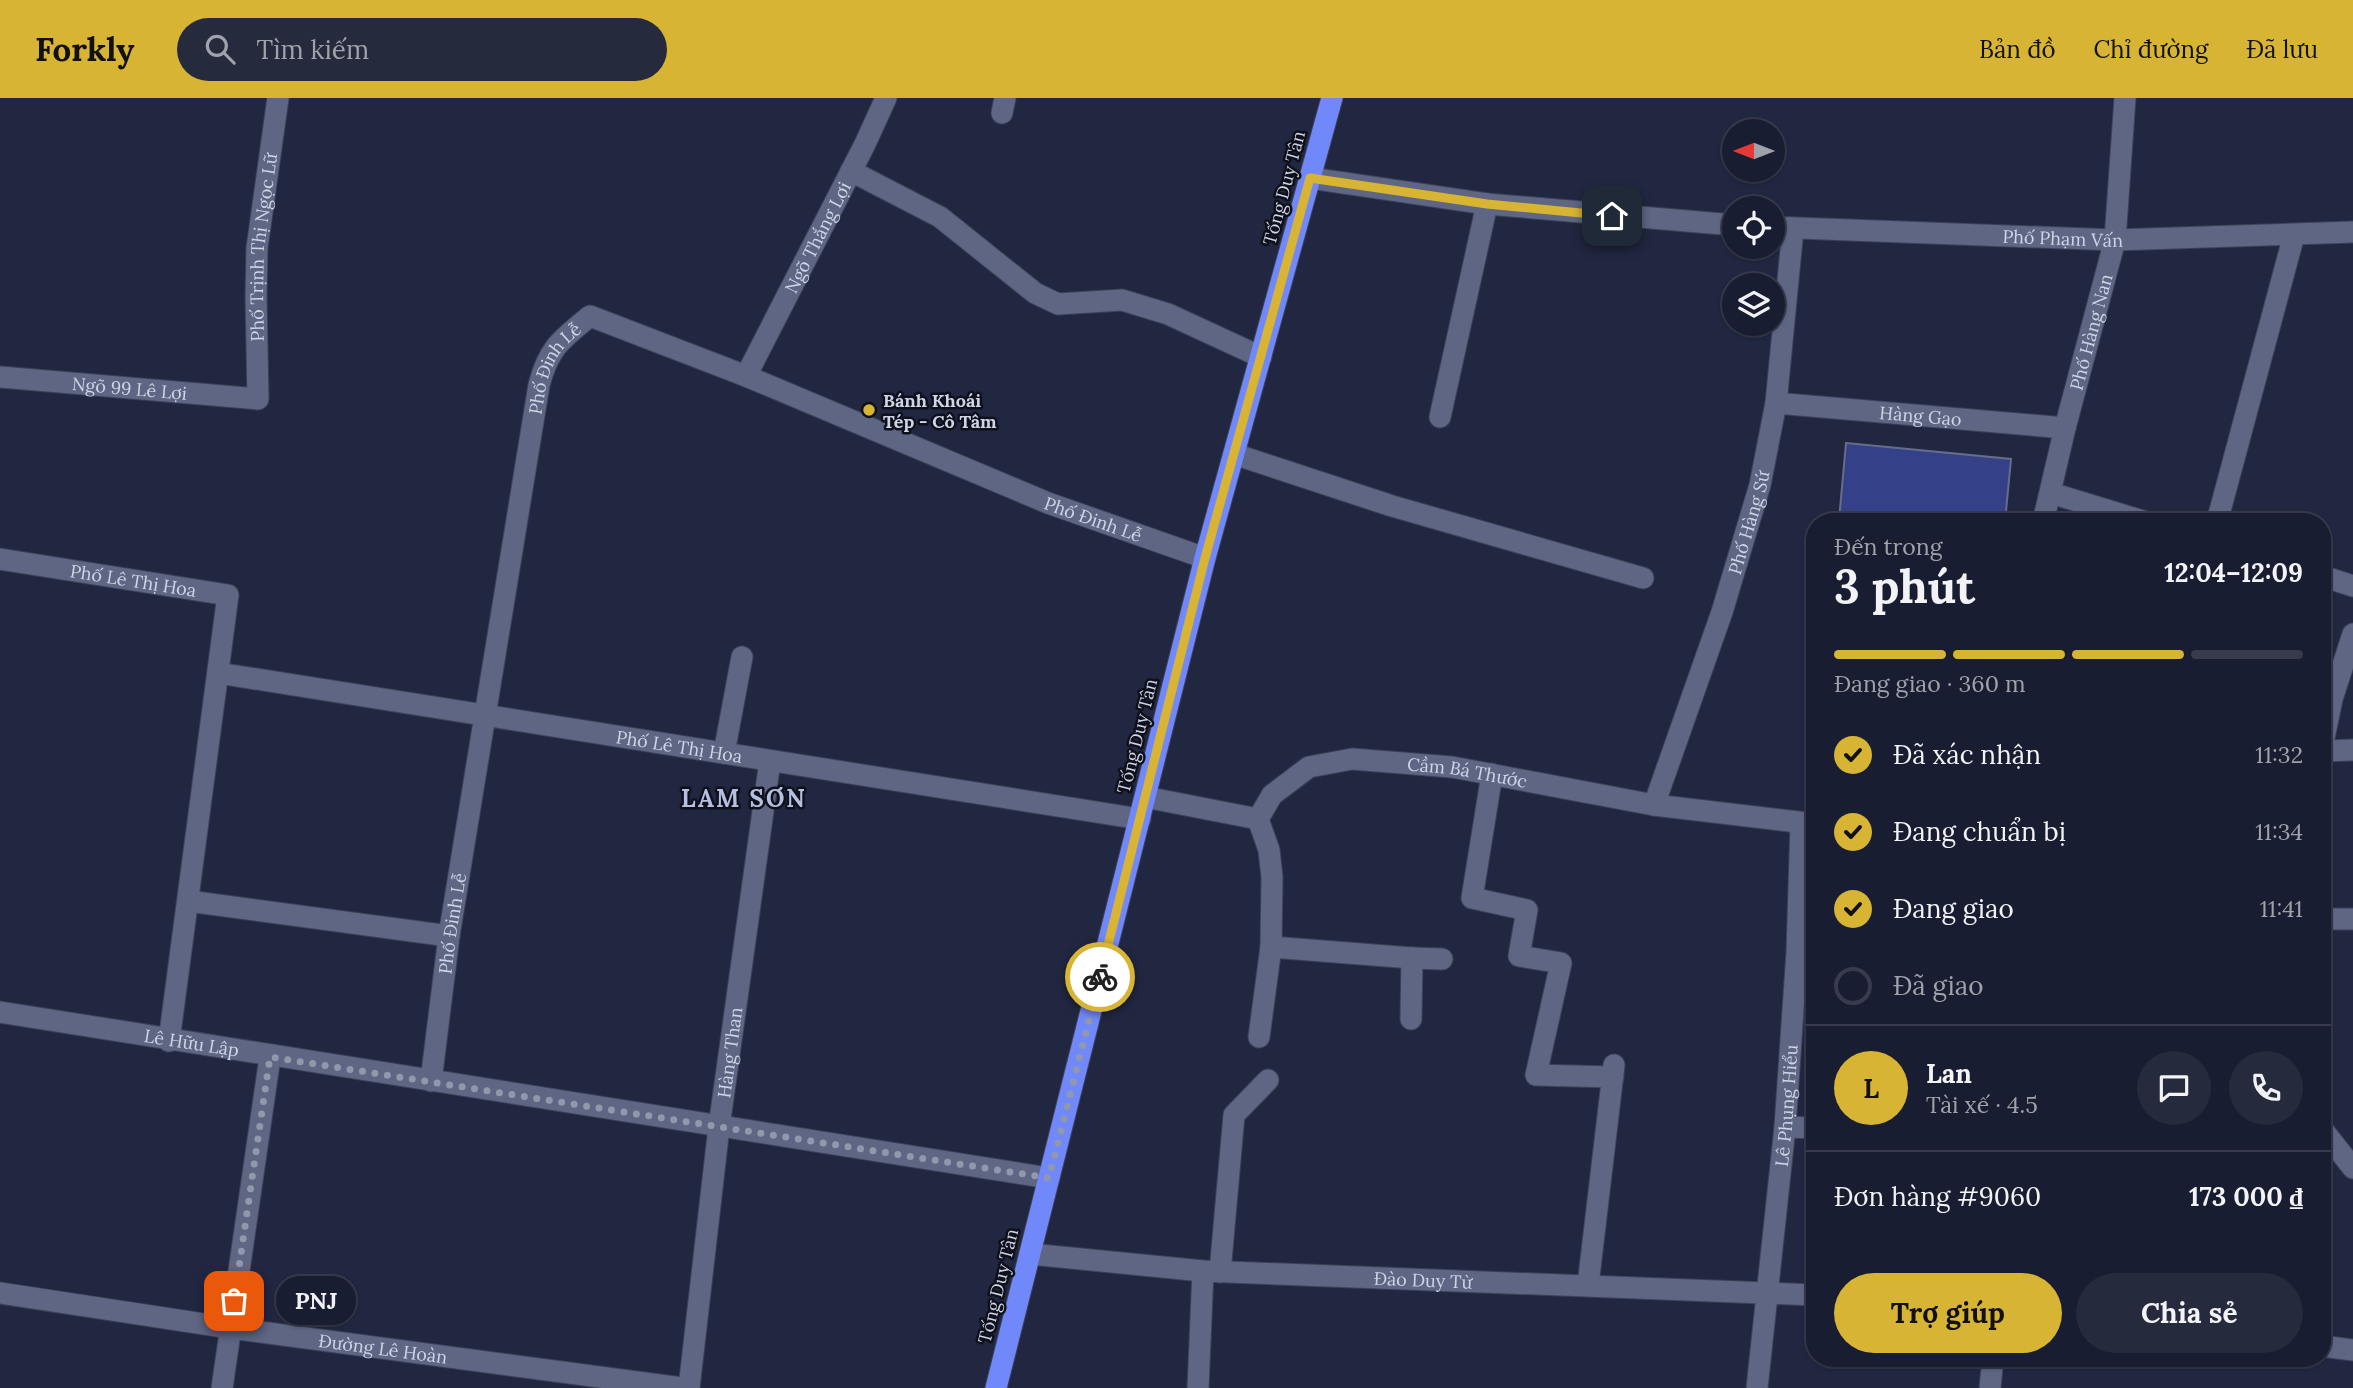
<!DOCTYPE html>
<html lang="vi">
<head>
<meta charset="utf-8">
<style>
  :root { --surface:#191d31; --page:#262a3d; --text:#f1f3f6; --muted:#9fa2ab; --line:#373b4d; --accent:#d8b434 }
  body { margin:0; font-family:Lora,serif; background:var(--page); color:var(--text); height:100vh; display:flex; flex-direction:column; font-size:26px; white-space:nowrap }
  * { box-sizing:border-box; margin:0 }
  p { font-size:23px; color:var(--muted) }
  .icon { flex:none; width:38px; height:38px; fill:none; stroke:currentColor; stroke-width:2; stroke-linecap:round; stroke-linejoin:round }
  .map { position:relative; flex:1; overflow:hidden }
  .details { position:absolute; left:1806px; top:415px; width:525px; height:854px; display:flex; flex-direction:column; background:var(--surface); border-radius:28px; box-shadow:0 2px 5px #0004,0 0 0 2px var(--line) }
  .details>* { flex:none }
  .needle { width:46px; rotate:270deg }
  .controls { position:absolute; left:1722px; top:21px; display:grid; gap:14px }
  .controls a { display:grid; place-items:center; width:63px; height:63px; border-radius:50%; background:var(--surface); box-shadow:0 2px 5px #0004,0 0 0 2px var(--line); font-size:35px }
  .pin { position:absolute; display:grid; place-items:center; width:60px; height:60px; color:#fff; margin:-30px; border-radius:14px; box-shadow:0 4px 10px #0006 }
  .courier { position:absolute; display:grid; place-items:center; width:70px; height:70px; margin:-35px; border:5px solid #d8b434; border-radius:50%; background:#fff; color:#222; box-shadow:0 2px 9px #0007 }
  .bubble { position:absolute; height:49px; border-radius:24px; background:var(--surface); box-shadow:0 2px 5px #0004,0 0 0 2px var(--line); font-size:23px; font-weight:800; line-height:49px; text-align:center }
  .summary em { font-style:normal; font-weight:800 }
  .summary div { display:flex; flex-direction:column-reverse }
  .summary { display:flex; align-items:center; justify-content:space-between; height:119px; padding:0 28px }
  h1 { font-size:46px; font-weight:800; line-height:52px }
  .bar { display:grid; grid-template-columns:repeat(4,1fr); gap:10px 7px; align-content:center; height:84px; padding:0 28px }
  .bar i { height:9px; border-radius:5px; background:var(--line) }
  .bar .on { background:var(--accent) }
  .bar p { grid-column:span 4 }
  .line { display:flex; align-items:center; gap:18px; padding:0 28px; border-top:2px solid var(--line) }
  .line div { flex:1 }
  .round { display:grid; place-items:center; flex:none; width:74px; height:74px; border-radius:37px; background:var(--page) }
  ol { padding:0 28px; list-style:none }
  li { display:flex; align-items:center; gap:21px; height:77px }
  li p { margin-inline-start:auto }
  li .icon { padding:7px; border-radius:50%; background:var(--accent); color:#111; stroke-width:4 }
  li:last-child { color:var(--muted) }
  li i { width:38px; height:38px; border:4px solid var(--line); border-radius:50% }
  .primary-button { display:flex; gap:14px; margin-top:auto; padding:14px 28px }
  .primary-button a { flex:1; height:80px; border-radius:42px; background:var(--accent); color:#111; font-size:28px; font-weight:800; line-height:80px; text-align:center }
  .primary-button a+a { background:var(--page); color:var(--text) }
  header { display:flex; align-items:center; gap:42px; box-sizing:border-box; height:98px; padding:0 35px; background:var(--accent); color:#111 }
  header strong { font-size:33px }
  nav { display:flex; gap:38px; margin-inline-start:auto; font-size:24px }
  .search { width:490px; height:63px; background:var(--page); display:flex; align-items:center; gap:18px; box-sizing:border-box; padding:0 24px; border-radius:38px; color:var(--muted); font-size:26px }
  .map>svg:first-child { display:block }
  .building { fill:#344188; stroke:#656d8b; stroke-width:2 }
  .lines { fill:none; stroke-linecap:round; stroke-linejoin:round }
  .minor-casing { stroke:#3e4258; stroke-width:23 }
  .highway-casing { stroke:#3e4258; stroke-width:23 }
  .minor { stroke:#5e6684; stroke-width:21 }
  .highway { stroke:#7188fa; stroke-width:21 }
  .done { stroke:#9298ac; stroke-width:7; stroke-dasharray:0 12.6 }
  .route { stroke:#d8b434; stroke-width:9 }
  .poi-dot { fill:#d8b434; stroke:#0e111c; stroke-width:2.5 }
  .labels { text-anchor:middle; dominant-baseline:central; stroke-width:5; stroke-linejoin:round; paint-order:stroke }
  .street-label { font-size:18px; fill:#cfd5e5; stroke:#0e111c }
  .poi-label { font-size:18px; font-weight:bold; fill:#cfd5e5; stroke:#0e111c; text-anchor:start }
  .district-label { font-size:24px; font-weight:bold; letter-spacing:2px; fill:#b5bfe0; stroke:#0e111c }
</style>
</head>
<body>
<header>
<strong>Forkly</strong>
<div class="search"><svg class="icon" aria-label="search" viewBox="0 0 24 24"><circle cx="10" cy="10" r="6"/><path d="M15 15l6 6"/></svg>Tìm kiếm</div>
<nav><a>Bản đồ</a><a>Chỉ đường</a><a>Đã lưu</a></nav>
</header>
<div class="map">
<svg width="2353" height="1290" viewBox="0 0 2353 1290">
  <rect width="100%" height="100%" fill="#212741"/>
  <path class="building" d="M1846,345L2011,361L2005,424L1839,422Z"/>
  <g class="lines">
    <defs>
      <g id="minor">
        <path d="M1002,15L1005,0"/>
        <path d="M851,73L940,119L1035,195L1058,206L1122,202L1168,216L1261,259"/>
        <path d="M1310,80L1487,106L1734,127"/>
        <path id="s1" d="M1773,129L2115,142L2353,134"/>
        <path id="s2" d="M746,278L865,46L886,0"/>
        <path id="s3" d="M0,279L258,301L256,199L257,150L278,0"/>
        <path id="s4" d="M1776,305L2065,330"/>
        <path d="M1440,319L1487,106"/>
        <path d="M1234,356L1392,408L1643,480"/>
        <path d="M2051,395L2146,424"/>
        <path id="s5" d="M2043,424L2065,330L2115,142L2125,0"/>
        <path d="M2217,424L2294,137"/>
        <path id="s6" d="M0,461L228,497L169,943"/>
        <path d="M2322,478L2353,488"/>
        <path id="s7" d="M218,575L1140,721"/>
        <path d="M2322,650L2332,601L2353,536"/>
        <path d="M2322,653L2353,652"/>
        <path d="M724,655L742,559"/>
        <path d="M1492,676L1472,800L1527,812L1519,858L1561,865L1536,977L1613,979"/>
        <path d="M1145,699L1258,721"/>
        <path id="s8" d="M1654,707L1722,514L1760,387L1776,305L1793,131"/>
        <path id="s9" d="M1258,721L1272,697L1309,669L1352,661L1452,669L1654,707L1815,726"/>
        <path d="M1258,721L1269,752L1272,779L1271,849L1259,939"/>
        <path d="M188,803L449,838"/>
        <path d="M2322,821H2353"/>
        <path d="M1271,849L1412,860L1411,921"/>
        <path d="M1412,860L1442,861"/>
        <path id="s10" d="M0,914L1049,1080"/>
        <path id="s11" d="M431,983L449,838L539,287C549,249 561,242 590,218L746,278L1048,405L1205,460"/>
        <path d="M1785,1029L1815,1030"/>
        <path d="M2322,1031L2353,1070"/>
        <path id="s12" d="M1030,1156L1203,1173L1815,1197"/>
        <path d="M1220,1174L1234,1017L1268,982"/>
        <path d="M1588,1187L1614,967"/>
        <path id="s13" d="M0,1195L230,1230L682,1290"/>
        <path d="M2322,1248L2353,1252"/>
        <path d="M222,1290L270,959"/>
        <path id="s14" d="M689,1290L719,1029L770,663"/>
        <path d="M1198,1290L1203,1173"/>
        <path id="s15" d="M1757,1290L1785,1029L1797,854L1801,725"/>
        <path d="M1990,1290L1993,1260"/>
      </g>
      <path id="highway" d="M996,1290L1205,460L1332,0"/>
    </defs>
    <use href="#minor" class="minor-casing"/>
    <use href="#highway" class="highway-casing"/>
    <use href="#minor" class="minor"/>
    <use href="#highway" class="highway"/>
  </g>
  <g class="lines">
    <path class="done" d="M234,1203L270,959L1049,1080L1100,879"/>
    <path class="route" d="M1100,879L1205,460L1310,80L1487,106L1612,118"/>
  </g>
  <circle class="poi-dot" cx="869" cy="312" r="7"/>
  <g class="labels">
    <g class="street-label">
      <text transform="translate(1284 90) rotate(-75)">Tống Duy Tân</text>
      <text stroke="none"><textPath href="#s2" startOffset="156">Ngõ Thắng Lợi</textPath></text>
      <text stroke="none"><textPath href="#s1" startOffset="290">Phố Phạm Vấn</textPath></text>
      <text stroke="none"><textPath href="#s3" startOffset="411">Phố Trịnh Thị Ngọc Lữ</textPath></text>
      <text stroke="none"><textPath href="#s5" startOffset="196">Phố Hàng Nan</textPath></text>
      <text stroke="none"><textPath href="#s11" startOffset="726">Phố Đinh Lễ</textPath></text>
      <text stroke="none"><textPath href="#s3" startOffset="130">Ngõ 99 Lê Lợi</textPath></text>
      <text stroke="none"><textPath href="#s4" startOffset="145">Hàng Gạo</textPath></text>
      <text stroke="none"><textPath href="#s11" startOffset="1335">Phố Đinh Lễ</textPath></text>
      <text stroke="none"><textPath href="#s8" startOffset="298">Phố Hàng Sứ</textPath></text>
      <text stroke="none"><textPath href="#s6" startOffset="135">Phố Lê Thị Hoa</textPath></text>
      <text transform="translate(1137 638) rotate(-76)">Tống Duy Tân</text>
      <text stroke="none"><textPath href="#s7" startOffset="467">Phố Lê Thị Hoa</textPath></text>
      <text stroke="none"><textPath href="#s9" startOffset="234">Cầm Bá Thước</textPath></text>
      <text stroke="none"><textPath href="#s11" startOffset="159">Phố Đinh Lễ</textPath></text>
      <text stroke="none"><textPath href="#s10" startOffset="194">Lê Hữu Lập</textPath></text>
      <text stroke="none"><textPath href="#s14" startOffset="338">Hàng Than</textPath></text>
      <text stroke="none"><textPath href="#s15" startOffset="284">Lê Phụng Hiểu</textPath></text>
      <text stroke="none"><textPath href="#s12" startOffset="394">Đào Duy Từ</textPath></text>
      <text transform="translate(998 1188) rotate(-76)">Tống Duy Tân</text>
      <text stroke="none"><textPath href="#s13" startOffset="387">Đường Lê Hoàn</textPath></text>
    </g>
    <g class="poi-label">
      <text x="883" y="302">Bánh Khoái<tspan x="883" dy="21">Tép - Cô Tâm</tspan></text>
    </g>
    <g class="district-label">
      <text x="744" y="700">LAM SƠN</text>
    </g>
  </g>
</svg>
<div class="controls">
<a><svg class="needle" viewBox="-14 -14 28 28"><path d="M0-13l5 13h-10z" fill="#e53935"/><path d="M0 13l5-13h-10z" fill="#9fa2ab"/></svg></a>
<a><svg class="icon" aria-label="locate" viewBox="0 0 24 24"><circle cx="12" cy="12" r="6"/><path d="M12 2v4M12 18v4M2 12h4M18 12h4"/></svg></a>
<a><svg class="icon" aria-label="layers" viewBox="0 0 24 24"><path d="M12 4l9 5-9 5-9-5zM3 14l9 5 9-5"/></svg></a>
</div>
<div class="pin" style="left:234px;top:1203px;background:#ea580c"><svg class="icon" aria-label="bag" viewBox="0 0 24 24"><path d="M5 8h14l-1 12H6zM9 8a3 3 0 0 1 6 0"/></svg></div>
<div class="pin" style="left:1612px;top:118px;background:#1f2937"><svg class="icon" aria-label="home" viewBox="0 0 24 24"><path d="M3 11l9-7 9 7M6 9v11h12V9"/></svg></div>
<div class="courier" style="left:1100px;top:879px"><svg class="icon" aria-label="bike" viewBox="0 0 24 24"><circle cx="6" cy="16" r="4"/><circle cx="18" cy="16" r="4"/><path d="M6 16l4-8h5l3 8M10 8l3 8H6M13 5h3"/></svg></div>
<div class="bubble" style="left:276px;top:1178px;width:80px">PNJ</div>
<section class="details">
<div class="summary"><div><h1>3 phút</h1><p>Đến trong</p></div><em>12:04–12:09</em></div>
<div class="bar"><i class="on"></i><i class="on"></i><i class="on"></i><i></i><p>Đang giao · 360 m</p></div>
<ol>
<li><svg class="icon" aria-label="check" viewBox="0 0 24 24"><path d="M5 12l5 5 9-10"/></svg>Đã xác nhận<p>11:32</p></li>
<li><svg class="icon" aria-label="check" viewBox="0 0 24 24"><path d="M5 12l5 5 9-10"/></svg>Đang chuẩn bị<p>11:34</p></li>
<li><svg class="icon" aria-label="check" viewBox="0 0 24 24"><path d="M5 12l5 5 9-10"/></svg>Đang giao<p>11:41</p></li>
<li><i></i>Đã giao</li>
</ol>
<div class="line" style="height:126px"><b class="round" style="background:var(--accent);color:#111">L</b><div><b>Lan</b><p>Tài xế · 4.5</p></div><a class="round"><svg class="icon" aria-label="chat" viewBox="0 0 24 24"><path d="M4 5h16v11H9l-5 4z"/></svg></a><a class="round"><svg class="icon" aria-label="phone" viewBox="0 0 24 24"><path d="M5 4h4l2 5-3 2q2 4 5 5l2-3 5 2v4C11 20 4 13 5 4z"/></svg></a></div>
<div class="line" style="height:91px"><div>Đơn hàng #9060</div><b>173 000 ₫</b></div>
<div class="primary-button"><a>Trợ giúp</a><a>Chia sẻ</a></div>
</section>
</div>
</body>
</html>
